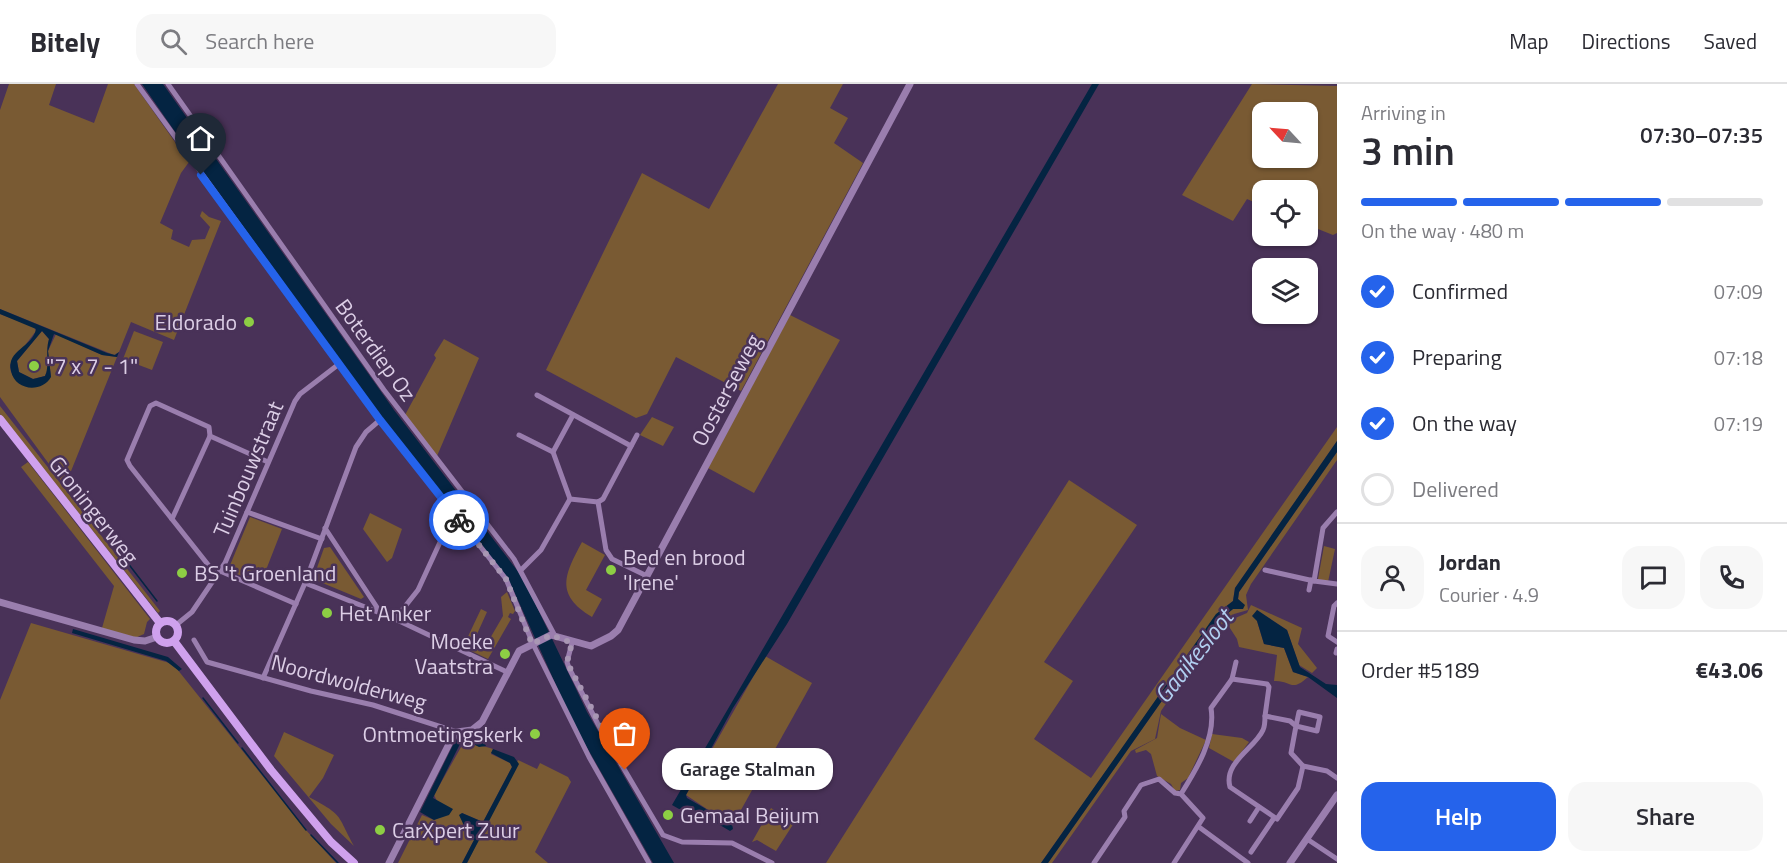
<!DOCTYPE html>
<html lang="en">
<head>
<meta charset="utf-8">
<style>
  :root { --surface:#fff; --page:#f7f7f7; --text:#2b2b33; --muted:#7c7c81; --line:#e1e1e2; --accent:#2563eb }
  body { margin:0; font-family:"Titillium Web",sans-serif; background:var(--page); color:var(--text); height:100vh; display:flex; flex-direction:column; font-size:22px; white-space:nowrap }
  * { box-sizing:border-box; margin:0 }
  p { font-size:20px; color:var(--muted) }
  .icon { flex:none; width:33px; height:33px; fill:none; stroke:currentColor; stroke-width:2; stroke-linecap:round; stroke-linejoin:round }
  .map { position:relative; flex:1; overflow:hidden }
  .sheet { display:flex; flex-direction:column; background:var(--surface); width:450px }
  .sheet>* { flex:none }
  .needle { width:39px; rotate:296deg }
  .buttons { position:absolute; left:1252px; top:18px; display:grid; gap:12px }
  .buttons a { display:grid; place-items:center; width:66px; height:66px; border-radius:12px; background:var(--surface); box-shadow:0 2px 4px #0004; font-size:30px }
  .pin { position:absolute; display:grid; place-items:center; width:51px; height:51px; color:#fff; margin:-62px -26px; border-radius:50% 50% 50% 0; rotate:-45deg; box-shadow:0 0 6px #0007 }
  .pin .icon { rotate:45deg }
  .courier { position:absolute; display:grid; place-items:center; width:60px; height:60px; margin:-30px; border:4px solid #2563eb; border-radius:50%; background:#fff; color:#222; box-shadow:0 2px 8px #0007 }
  .bubble { position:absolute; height:42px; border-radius:18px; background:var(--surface); box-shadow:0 2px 4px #0004; font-size:20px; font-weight:600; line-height:42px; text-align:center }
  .headline em { font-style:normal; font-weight:600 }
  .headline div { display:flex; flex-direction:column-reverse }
  .headline { display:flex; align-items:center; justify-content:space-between; height:102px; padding:0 24px }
  h1 { font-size:39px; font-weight:600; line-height:45px }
  .bar { display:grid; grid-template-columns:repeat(4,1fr); gap:9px 6px; align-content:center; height:72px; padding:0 24px }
  .bar i { height:8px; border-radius:4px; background:var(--line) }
  .bar .current { background:var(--accent) }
  .bar p { grid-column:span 4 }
  .line { display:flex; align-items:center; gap:15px; padding:0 24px; border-top:2px solid var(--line) }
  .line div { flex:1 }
  .round { display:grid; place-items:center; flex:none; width:63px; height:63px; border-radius:18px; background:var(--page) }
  ol { padding:0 24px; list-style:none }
  li { display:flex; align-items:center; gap:18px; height:66px }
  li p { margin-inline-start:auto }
  li .icon { padding:6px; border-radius:50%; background:var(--accent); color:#fff; stroke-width:4 }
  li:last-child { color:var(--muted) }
  li i { width:33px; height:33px; border:3px solid var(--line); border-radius:50% }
  .action { display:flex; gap:12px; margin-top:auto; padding:12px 24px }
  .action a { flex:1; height:69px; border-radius:18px; background:var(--accent); color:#fff; font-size:24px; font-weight:600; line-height:69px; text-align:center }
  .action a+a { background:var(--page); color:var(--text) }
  header { display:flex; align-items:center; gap:36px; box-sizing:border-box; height:84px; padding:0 30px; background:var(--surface); border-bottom:2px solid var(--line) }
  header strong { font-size:28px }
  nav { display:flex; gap:33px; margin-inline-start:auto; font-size:21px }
  .search { width:420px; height:54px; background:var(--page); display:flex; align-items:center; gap:15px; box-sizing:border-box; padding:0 21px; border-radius:18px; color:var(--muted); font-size:22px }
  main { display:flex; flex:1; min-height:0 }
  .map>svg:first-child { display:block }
  .green { fill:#795a33; fill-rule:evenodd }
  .water { fill:#042442; fill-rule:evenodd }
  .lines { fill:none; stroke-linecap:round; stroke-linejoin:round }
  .stream { stroke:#042442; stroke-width:1.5 }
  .minor { stroke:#9a7eae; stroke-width:5 }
  .tertiary { stroke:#9a7eae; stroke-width:7 }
  .secondary { stroke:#cfa1ed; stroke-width:8 }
  .done { stroke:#a997b4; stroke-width:6; stroke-dasharray:0 10.8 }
  .route { stroke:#2563eb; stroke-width:8 }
  .poi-dot { fill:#8dce44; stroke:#493258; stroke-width:2 }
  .labels { text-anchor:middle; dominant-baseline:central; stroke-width:5; stroke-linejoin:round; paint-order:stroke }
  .poi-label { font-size:22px; fill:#dccee6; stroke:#493258; text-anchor:start }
  .street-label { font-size:22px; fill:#dccee6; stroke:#493258 }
  .water-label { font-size:24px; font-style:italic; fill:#b1cff0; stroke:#493258 }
</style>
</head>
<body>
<header>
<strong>Bitely</strong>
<div class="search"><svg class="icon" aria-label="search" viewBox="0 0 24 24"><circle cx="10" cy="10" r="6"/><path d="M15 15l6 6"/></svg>Search here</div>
<nav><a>Map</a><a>Directions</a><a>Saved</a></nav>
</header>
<main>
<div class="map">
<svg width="1337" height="779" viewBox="0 0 1337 779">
  <rect width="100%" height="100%" fill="#493258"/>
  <g class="green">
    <path d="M9,0H56L49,21L94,39L108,0H134L189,78L181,89L160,139L173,146L171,155L189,163L192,156L205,155L210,143L200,132L202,127L209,133L221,137L174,256L131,238L119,268L114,271L0,225V26Z"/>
    <path d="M778,0H843L830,24L848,34L834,59L863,79L741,307L676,273L647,330L636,334L546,286L642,89L709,125Z"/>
    <path d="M1252,0L1337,2V149L1333,151L1308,141V106H1263V122L1247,115L1233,137L1182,111ZM1263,28H1308V74H1263Z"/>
    <path d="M0,230L34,243L36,247L10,281L11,288L17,297L51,293L48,267L56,250L102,271L117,273L65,402L0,313Z"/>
    <path d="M790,231L840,256L754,409L708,384Z"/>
    <path d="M42,247L49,255C45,267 51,282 45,292L33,295L19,288L17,277Z"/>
    <path d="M134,247L163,258L152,286L123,275Z"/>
    <path d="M444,255L479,274L437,372L405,331L436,274L434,271Z"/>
    <path d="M0,322L160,527L158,529L0,330Z"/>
    <path d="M652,333L674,343L663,362L640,351Z"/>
    <path d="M1337,343V357L1235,504L1233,517L1216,531L1041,779H826L1069,396L1137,441L1044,578L1073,597L1034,655L1091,694Z"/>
    <path d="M1337,368V376L1251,500L1246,511L1248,526L1234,530L1217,545L1161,627L1155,655L1131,667L1052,779H1048L1218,537L1233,525L1237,524L1241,518L1238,515L1239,508Z"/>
    <path d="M28,378L150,535L147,538L144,550L135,554L102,544L114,502L21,383Z"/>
    <path d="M370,429L402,445L392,474L387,478L363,445Z"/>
    <path d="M250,433L282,445L266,486L258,483L251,496L228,486Z"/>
    <path d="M582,458L605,471L586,506L602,515L592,533C554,510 565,490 582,458Z"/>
    <path d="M1324,462L1335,465L1328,498L1318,495Z"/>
    <path d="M330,463L364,513L361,515L313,495L324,464Z"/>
    <path d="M507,508L515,527L513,530L510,529L508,533L511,535L488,575L463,563L481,525L487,528L473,559L485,563L503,532L501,513Z"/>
    <path d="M1251,521L1302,544L1298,560L1317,584L1312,589L1299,581L1287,546L1257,526V537L1264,560L1284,564L1293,588L1308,593C1291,609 1291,596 1274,597L1277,571L1239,563L1237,555L1226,538L1247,529Z"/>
    <path d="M31,539L173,580L305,745L336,779H0V616Z"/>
    <path d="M765,572L812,599L732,742L686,711Z"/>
    <path d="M1161,630L1180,644L1206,656L1188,694L1181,699L1180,706L1175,707L1171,700L1157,692L1151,670L1146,666L1136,669L1135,666L1157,654Z"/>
    <path d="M284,648L334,671L323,694L309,713C344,732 336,729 354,762L331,740L274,672Z"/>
    <path d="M1212,650L1242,654L1249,658L1234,678L1209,664Z"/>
    <path d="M465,656C476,662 486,662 493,665L491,670L510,679L512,683L483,738L462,729L463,741L474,756L462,779H398L422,731L434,736L444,731L434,711Z"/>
    <path d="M518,676L537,685L540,679L568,693L571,698L535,768L548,779H467Z"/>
    <path d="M771,724L794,739L776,767L757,756L752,758Z"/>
  </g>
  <g class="water">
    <path d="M142,0H163L394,326L523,494L587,628L674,779H653L573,639L513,505L392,348L236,136Z"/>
    <path d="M1092,0H1099L787,540L733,624L686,711L687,714L732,740L733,745L730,747L691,724L679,725L672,721Z"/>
    <path d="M0,225L107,269L115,271L119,268L117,273L102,271L54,250L48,267L51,293C42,309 15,307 11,287C6,266 33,263 36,245L0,230ZM42,247L49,255C45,267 50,283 45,292L33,295L19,288L17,277Z"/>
    <path d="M1337,357V368L1239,508L1238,515L1245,521L1243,525H1233L1218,537L1048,779H1041L1216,530L1233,517L1235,504Z"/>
    <path d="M1257,526L1287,546L1300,583L1326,600L1337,601V614L1308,593L1293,588L1284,564L1264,560L1257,537L1252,532Z"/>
    <path d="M73,545L168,573L182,585L179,587L166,577L72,549Z"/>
    <path d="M463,653L484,658L486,662L479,663L465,656L461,658L433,714L453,725L449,731L434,736L420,728L455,657Z"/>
    <path d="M493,665L514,673L519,680L467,779H462L474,756L469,752L459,731L462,729L483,738L512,683L510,679L491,669Z"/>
  </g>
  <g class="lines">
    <g class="stream">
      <path d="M107,452L157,517"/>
      <path d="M203,614L238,659"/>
      <path d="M242,664L306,746"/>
      <path d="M311,751L338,779"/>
    </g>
    <g class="minor">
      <path d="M137,0L380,336L506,495L533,560L589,673L649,779"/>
      <path d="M168,0L384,306L514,475L555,552"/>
      <path d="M537,311L631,362"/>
      <path d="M519,351L553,368L570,415L598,418"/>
      <path d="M553,368L573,331"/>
      <path d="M598,418L606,466L612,475L647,492"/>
      <path d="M598,418L603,415L637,351"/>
      <path d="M247,428L322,455"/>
      <path d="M1337,428L1323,444L1314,497L1337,500"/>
      <path d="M172,435L210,352"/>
      <path d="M325,444L380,528"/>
      <path d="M521,486L541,466L570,415"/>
      <path d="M1265,486L1314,497"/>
      <path d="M220,487L296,520"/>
      <path d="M217,492L130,382L127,376L150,322L156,319L209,343L210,352L268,378"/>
      <path d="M305,499L395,535L507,588"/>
      <path d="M1309,506L1311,496"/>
      <path d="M1337,519L1334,522L1328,552L1337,558"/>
      <path d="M395,535L418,506L453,430"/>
      <path d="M176,541L192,528L225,479L295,317L300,310L339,280"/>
      <path d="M194,556L207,578L311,607L373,621L457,648"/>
      <path d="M572,559L567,578L569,584L601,646L663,751L682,758L732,759L772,779"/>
      <path d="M1336,569L1337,565"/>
      <path d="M1236,578L1232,595L1267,600L1269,603L1265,632L1290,637L1296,642L1291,669L1303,682L1327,687L1337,694"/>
      <path d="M263,594L305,499L356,363L366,348L380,336"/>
      <path d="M1299,628L1320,633L1317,647L1296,642Z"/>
      <path d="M1265,632C1265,636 1265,642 1263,646C1255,664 1223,679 1230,703L1277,735L1298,704L1303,682"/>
      <path d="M1181,710C1196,686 1216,654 1211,624L1232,595"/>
      <path d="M1250,737L1259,723"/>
      <path d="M1199,743L1248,779"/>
      <path d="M1307,755L1337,775"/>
      <path d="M1251,768L1274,734"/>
      <path d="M1094,779L1125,733L1124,727L1141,701L1159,695L1175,709L1181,710L1203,734L1174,779"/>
    </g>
    <g class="tertiary">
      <path d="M0,518L134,556L145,557L157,553"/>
      <path d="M389,779L450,658L457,648L472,646L482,638L519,567L551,551L591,562L611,552L618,546L910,0"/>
      <path d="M1290,779L1337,711"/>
    </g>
    <g class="secondary">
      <path d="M0,335L160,539"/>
      <circle cx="167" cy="548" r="11"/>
      <path d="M174,557L271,686L331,758L354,779"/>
    </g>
  </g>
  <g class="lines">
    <path class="done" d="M459,436L506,495L532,560L551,551L572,559L567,578L570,584L625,686"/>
    <path class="route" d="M201,91L380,336L459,436"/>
  </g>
  <g class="poi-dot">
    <circle cx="249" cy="238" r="6"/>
    <circle cx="34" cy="282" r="6"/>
    <circle cx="611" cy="486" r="6"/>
    <circle cx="182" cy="489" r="6"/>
    <circle cx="327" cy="529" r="6"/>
    <circle cx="505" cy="570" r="6"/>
    <circle cx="535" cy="650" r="6"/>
    <circle cx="668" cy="731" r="6"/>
    <circle cx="380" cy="746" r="6"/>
  </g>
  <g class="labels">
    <g class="poi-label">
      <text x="237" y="238" text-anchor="end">Eldorado</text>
      <text x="46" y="282">"7 x 7 - 1"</text>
      <text x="623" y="473">Bed en brood<tspan x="623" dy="25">'Irene'</tspan></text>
      <text x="194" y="489">BS 't Groenland</text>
      <text x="339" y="529">Het Anker</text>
      <text x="493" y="557" text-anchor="end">Moeke<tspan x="493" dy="25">Vaatstra</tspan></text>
      <text x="523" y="650" text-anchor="end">Ontmoetingskerk</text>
      <text x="680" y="731">Gemaal Beijum</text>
      <text x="392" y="746">CarXpert Zuur</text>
    </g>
    <g class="street-label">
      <text transform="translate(376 266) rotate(54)">Boterdiep Oz</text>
      <text transform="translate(726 306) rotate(-62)">Oosterseweg</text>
      <text transform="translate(248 385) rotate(-67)">Tuinbouwstraat</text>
      <text transform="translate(94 426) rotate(52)">Groningerweg</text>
      <text transform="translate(349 598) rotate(15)">Noordwolderweg</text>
    </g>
    <g class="water-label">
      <text transform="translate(1193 572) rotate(-52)">Gaaikesloot</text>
    </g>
  </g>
</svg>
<div class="buttons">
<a><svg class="needle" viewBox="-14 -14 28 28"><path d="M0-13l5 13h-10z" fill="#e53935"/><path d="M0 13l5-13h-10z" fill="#7c7c81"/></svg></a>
<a><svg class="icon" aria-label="locate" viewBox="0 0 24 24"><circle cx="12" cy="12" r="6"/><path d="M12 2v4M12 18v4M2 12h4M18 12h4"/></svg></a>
<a><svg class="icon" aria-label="layers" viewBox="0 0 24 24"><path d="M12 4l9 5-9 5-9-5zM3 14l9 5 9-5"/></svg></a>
</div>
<div class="pin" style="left:625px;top:686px;background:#ea580c"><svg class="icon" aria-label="bag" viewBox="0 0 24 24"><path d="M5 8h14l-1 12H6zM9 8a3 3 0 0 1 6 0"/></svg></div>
<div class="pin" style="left:201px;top:91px;background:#1f2937"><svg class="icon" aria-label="home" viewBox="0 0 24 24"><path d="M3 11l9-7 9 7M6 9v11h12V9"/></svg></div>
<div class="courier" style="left:459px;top:436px"><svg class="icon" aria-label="bike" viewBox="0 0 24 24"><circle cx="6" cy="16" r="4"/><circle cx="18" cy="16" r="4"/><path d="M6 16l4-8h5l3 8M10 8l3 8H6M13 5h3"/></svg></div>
<div class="bubble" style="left:662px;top:664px;width:171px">Garage Stalman</div>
</div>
<section class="sheet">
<div class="headline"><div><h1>3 min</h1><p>Arriving in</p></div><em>07:30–07:35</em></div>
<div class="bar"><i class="current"></i><i class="current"></i><i class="current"></i><i></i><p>On the way · 480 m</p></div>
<ol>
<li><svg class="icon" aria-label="check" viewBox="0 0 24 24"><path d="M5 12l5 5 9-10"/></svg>Confirmed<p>07:09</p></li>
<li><svg class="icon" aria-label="check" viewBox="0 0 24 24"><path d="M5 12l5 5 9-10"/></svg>Preparing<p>07:18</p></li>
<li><svg class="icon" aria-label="check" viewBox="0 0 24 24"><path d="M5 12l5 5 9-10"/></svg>On the way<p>07:19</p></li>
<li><i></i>Delivered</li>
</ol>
<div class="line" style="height:108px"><a class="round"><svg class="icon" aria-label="person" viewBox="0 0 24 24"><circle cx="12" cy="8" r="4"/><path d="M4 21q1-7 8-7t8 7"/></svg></a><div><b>Jordan</b><p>Courier · 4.9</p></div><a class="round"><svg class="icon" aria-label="chat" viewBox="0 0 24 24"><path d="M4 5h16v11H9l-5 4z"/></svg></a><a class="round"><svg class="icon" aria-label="phone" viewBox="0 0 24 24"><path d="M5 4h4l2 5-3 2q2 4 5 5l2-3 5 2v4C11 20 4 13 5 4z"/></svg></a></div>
<div class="line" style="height:78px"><div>Order #5189</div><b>€43.06</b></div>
<div class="action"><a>Help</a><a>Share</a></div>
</section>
</main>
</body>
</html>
